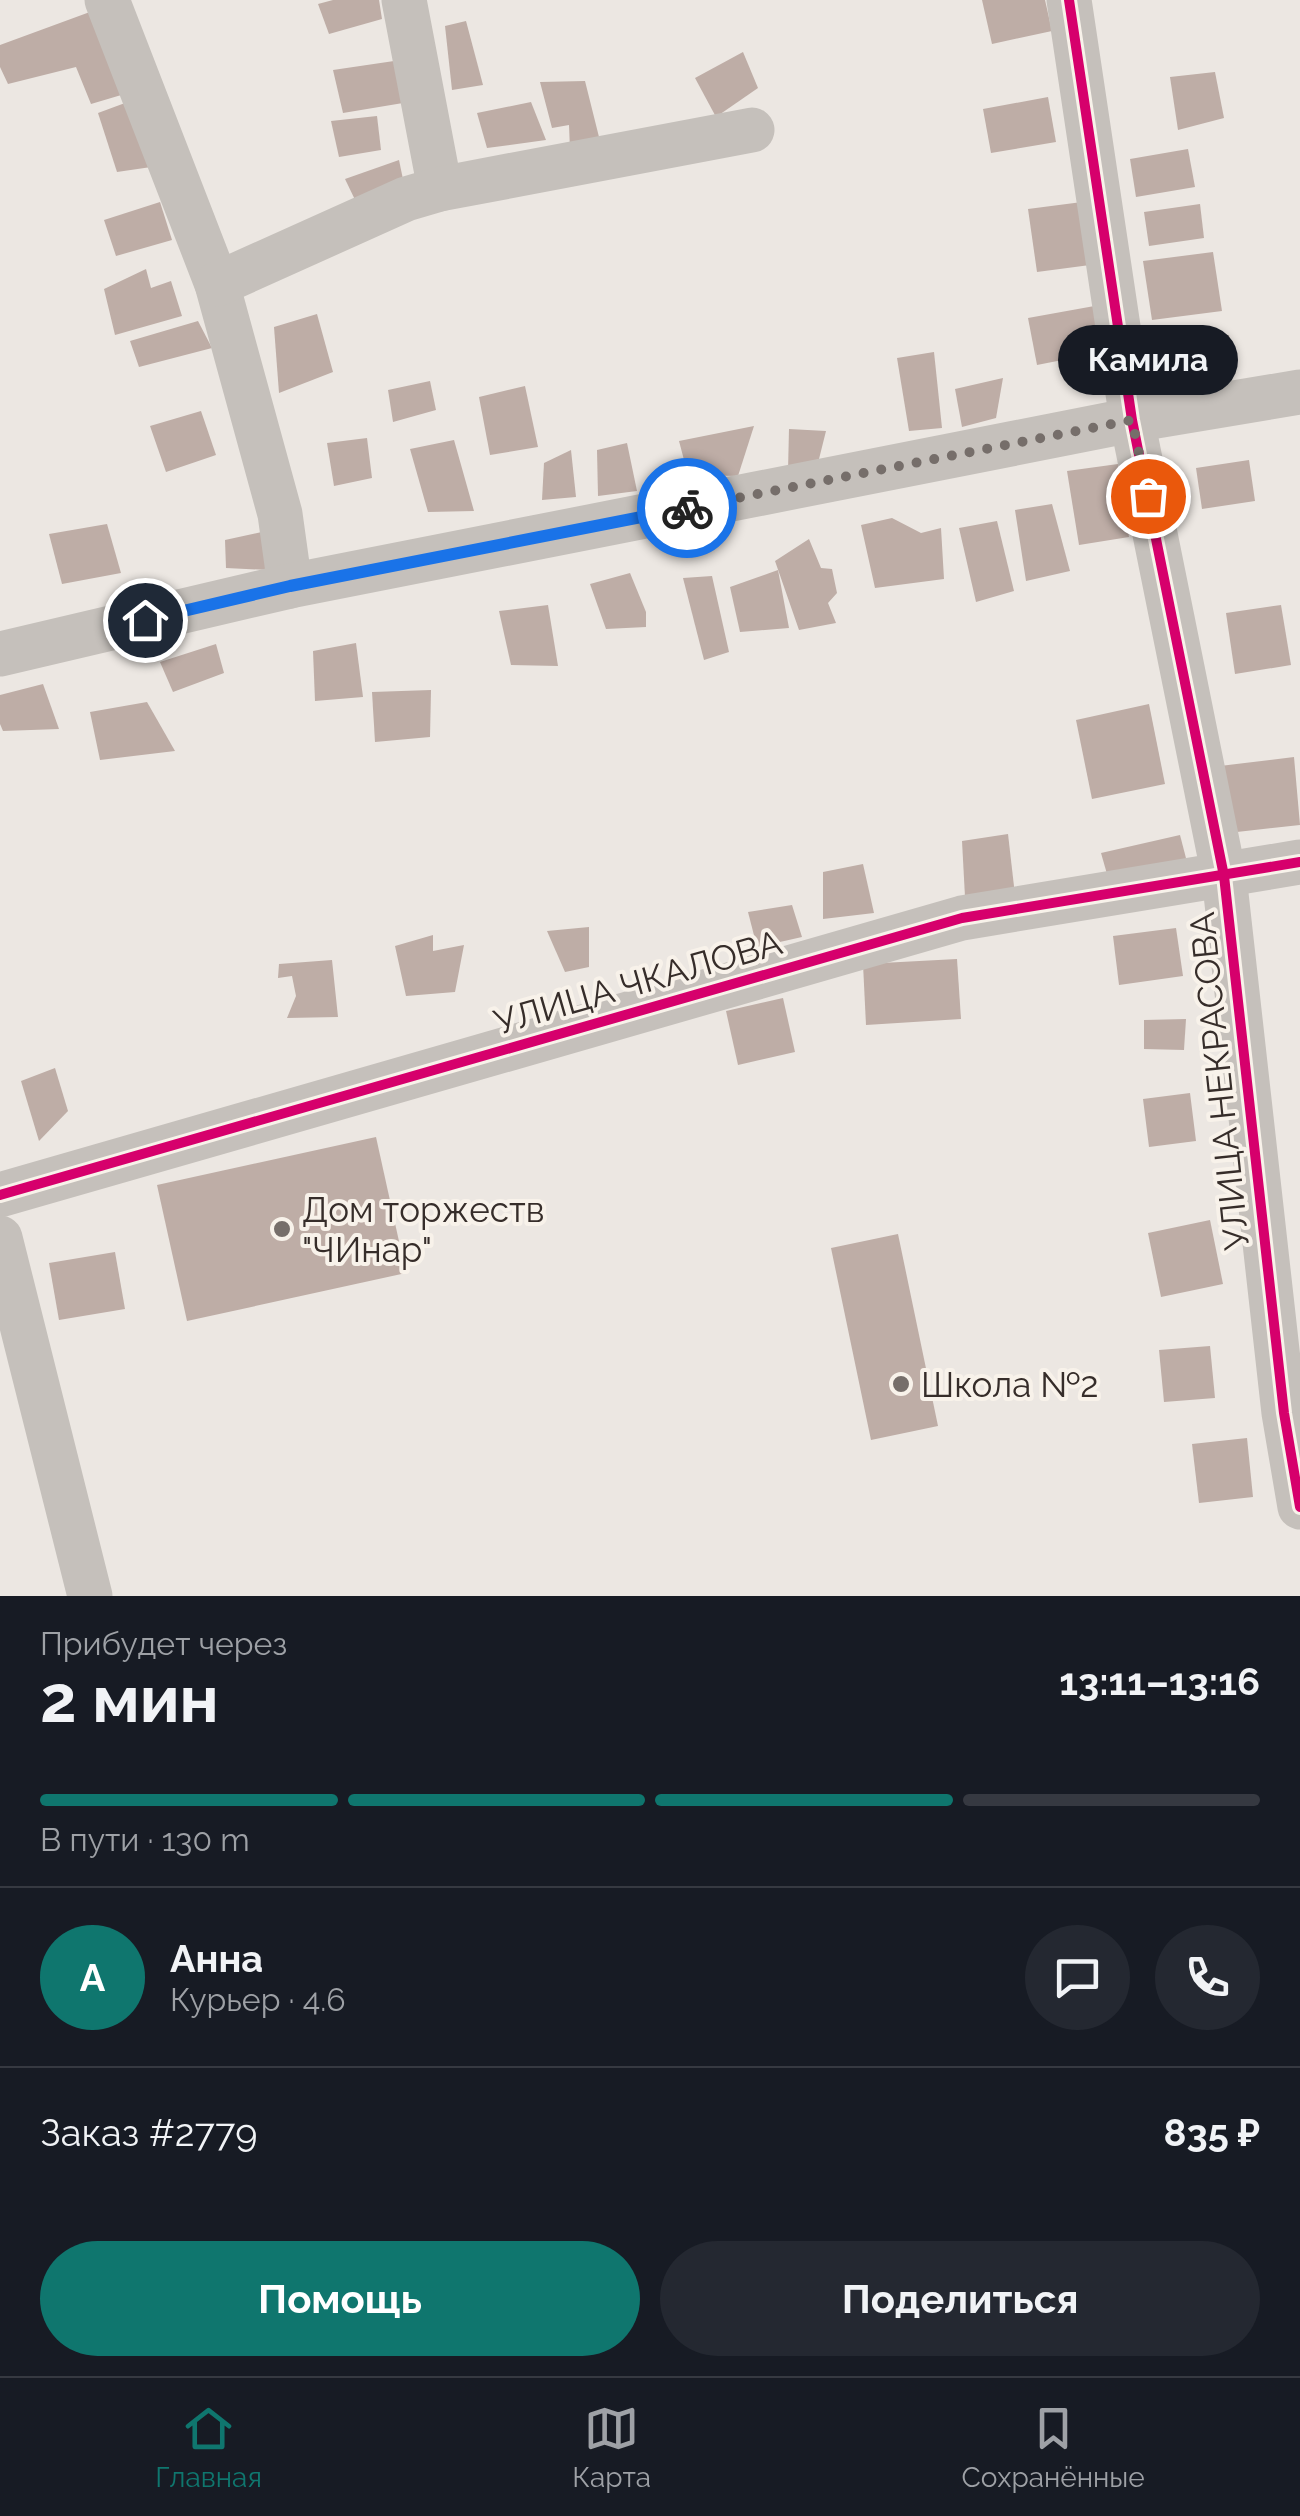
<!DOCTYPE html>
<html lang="ru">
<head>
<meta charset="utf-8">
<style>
  :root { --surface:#171b24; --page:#242831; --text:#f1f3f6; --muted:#9ea1a6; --line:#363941; --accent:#0f766e }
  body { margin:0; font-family:Raleway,sans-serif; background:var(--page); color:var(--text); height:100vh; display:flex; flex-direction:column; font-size:38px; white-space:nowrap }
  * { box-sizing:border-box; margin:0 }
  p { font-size:32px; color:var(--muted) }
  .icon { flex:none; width:55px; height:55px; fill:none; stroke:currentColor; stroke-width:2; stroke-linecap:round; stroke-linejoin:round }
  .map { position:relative; height:1596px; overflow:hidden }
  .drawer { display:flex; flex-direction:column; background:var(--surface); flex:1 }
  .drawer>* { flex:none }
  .pin { position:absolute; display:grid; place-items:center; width:85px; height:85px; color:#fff; margin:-42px; border:5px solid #fff; border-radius:50%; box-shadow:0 2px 10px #0007 }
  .courier { position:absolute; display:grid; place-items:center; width:100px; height:100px; margin:-50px; border:8px solid #1a73e8; border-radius:50%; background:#fff; color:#222; box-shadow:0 2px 12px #0007 }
  .bubble { position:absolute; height:70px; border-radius:35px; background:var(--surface); box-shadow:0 2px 8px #0004; font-size:32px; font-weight:700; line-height:70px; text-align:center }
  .overview em { font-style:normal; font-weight:700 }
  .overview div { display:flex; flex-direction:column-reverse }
  .overview { display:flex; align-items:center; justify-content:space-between; height:170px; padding:0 40px }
  h1 { font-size:65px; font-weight:700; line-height:75px }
  .bar { display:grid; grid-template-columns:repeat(4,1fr); gap:15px 10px; align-content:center; height:120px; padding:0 40px }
  .bar i { height:12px; border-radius:8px; background:var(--line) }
  .bar .selected { background:var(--accent) }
  .bar p { grid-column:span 4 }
  .line { display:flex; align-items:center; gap:25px; padding:0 40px; border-top:2px solid var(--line) }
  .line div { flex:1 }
  .round { display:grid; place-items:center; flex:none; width:105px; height:105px; border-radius:52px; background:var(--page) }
  .primary-button { display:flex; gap:20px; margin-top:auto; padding:20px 40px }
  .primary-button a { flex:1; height:115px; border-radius:60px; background:var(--accent); color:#fff; font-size:40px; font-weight:700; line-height:115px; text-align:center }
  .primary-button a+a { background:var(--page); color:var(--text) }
  .dock { display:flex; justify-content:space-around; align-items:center; height:140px; border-top:2px solid var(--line); background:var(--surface); font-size:28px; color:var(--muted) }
  .dock a { display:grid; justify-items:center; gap:5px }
  .dock .selected { color:var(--accent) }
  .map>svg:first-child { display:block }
  .building { fill:#beada6 }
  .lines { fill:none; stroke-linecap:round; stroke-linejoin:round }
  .minor { stroke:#c5c0bb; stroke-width:45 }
  .cycleway-casing { stroke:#f8f2ea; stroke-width:16 }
  .cycleway { stroke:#d6006c; stroke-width:10 }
  .done { stroke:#766e6a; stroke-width:10; stroke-dasharray:0 18 }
  .route { stroke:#1a73e8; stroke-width:12 }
  .poi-dot { fill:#766e6a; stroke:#f8f2ea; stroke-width:4 }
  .labels { text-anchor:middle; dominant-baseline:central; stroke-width:8; stroke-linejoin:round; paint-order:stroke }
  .street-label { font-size:35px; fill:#362d2a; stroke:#f8f2ea }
  .poi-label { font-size:35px; fill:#362d2a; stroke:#f8f2ea; text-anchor:start }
</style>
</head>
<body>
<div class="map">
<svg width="1300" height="1596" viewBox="0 0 1300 1596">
  <rect width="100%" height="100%" fill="#ece7e2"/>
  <g class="building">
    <path d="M333,0H379L382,19L329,34L318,4Z"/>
    <path d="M982,0H1045L1052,31L992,44Z"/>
    <path d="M98,9L128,93L91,104L76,67L8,84L0,67V45Z"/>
    <path d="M466,21L483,85L452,90L445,26Z"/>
    <path d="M743,52L758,88L716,117L695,78Z"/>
    <path d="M394,61L403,103L343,113L333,70Z"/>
    <path d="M1215,72L1224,118L1178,130L1170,77Z"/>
    <path d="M585,81L600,141L570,150L569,125L552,128L540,82Z"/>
    <path d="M1048,97L1056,142L991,153L983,109Z"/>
    <path d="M531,102L546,140L487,148L477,113Z"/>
    <path d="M125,103L158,166L117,172L98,113Z"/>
    <path d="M377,116L381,150L339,157L331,121Z"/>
    <path d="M1188,149L1195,187L1136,197L1130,159Z"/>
    <path d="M399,160L405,189L358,206L345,179Z"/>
    <path d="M160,202L172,240L116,256L104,220Z"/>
    <path d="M1082,202L1090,265L1037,272L1028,209Z"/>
    <path d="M1200,204L1204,238L1149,246L1144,212Z"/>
    <path d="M1213,252L1222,311L1152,320L1143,261Z"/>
    <path d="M146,269L151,288L171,281L182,316L115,335L104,289Z"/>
    <path d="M1100,305L1108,351L1037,365L1028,318Z"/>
    <path d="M317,314L333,372L279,393L274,327Z"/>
    <path d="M198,321L212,348L139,367L130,341Z"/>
    <path d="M1229,335L1234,364L1184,376L1175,342Z"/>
    <path d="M934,352L942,428L909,431L897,358Z"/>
    <path d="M1003,378L996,418L962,427L955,389Z"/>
    <path d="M430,381L436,410L393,422L388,390Z"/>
    <path d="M525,386L538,447L490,455L479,397Z"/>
    <path d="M201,411L216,455L166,472L150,426Z"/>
    <path d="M754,426L738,476L688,475L679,441Z"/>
    <path d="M789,429L826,431L819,459L788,471Z"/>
    <path d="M367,438L372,478L334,486L327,443Z"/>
    <path d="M454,440L474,511L428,512L410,449Z"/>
    <path d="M627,443L637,491L598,496L597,450Z"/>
    <path d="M571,450L576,497L542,500L544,463Z"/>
    <path d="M1249,460L1255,501L1202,509L1196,468Z"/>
    <path d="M1118,464L1129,537L1079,545L1067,471Z"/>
    <path d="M1052,504L1070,571L1026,581L1015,510Z"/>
    <path d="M892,518L921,533L941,528L944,579L875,588L861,525Z"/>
    <path d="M997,521L1014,591L976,602L959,528Z"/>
    <path d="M107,524L121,573L62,584L49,534Z"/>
    <path d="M266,531L269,570L226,568L225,540Z"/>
    <path d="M809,539L821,568L832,569L837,593L828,603L836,623L799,630L775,561Z"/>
    <path d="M778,570L789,628L740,632L730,587Z"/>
    <path d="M630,573L646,612V627L606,629L590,584Z"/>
    <path d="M712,576L729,652L704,660L683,578Z"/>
    <path d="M548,605L558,666L511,665L499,611Z"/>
    <path d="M1281,605L1291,665L1235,674L1226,613Z"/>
    <path d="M356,643L363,697L315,701L313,651Z"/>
    <path d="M216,644L224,673L173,692L160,662Z"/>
    <path d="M43,684L59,729L3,731L0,724V695Z"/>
    <path d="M431,690L430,737L375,742L372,692Z"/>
    <path d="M147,702L175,751L100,760L90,712Z"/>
    <path d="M1149,704L1165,784L1092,799L1076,720Z"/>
    <path d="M1294,757L1300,825L1228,833L1220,766Z"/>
    <path d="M1008,834L1015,895L965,897L962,841Z"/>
    <path d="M1180,835L1187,862L1107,874L1101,853Z"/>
    <path d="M863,864L874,913L823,919V872Z"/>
    <path d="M792,905L802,937L757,947L748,912Z"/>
    <path d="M589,927V967L565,972L547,931Z"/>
    <path d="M1176,928L1183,976L1119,985L1113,936Z"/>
    <path d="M433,935V951L464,945L455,992L406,996L395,946Z"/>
    <path d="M957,959L961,1019L866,1025L863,964Z"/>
    <path d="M332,960L338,1017L287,1018L296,996L292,976L278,978L279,964Z"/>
    <path d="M783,998L795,1052L738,1065L726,1011Z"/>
    <path d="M1186,1019L1184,1050L1144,1049V1020Z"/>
    <path d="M55,1068L68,1111L39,1141L21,1081Z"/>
    <path d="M1190,1093L1196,1141L1149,1147L1143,1099Z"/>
    <path d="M376,1137L406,1273L187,1321L157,1185Z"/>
    <path d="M1210,1220L1223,1284L1161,1297L1148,1233Z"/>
    <path d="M898,1234L938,1426L871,1440L831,1248Z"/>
    <path d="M115,1252L125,1309L59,1320L49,1263Z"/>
    <path d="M1210,1346L1215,1398L1164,1402L1159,1350Z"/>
    <path d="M1247,1438L1253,1497L1199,1503L1192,1444Z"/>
  </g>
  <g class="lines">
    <g class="minor">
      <path d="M107,0L217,284L280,514L290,586"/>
      <path d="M404,0L440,189"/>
      <path d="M1069,0L1132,420L1224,876L1284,1413L1300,1507"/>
      <path d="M217,284L406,199L440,189L752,130"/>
      <path d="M0,654L290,586L1132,420L1300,392"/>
      <path d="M0,1195L962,918L1300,862"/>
      <path d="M0,1238L90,1596"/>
    </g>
    <defs>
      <g id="cycleway">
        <path d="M1069,0L1132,420L1224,876L1284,1413L1300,1507"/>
        <path d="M0,1195L962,918L1300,862"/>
      </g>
    </defs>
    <use href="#cycleway" class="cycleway-casing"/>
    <use href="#cycleway" class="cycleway"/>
  </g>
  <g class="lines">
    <path class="done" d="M687,508L1132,420L1148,496"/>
    <path class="route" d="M145,620L290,586L687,508"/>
  </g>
  <g class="poi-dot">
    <circle cx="282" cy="1229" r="10"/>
    <circle cx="901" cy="1384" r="10"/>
  </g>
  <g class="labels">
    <g class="street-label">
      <text transform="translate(638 982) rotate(-16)">УЛИЦА ЧКАЛОВА</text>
      <text transform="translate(1219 1081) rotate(-96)">УЛИЦА НЕКРАСОВА</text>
    </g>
    <g class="poi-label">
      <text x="302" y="1209">Дом торжеств<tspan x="302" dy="40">"ЧИнар"</tspan></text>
      <text x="921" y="1384">Школа №2</text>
    </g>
  </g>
</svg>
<div class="pin" style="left:1148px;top:496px;background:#ea580c"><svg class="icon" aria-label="bag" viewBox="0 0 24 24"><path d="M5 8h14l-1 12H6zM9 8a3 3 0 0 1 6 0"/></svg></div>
<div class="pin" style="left:145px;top:620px;background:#1f2937"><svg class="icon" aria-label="home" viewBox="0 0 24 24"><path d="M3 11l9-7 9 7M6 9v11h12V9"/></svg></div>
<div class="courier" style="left:687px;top:508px"><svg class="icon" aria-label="bike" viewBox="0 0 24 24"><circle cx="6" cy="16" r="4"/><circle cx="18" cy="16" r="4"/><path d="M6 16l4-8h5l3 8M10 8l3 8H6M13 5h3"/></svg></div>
<div class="bubble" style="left:1058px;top:325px;width:180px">Камила</div>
</div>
<section class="drawer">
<div class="overview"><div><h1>2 мин</h1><p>Прибудет через</p></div><em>13:11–13:16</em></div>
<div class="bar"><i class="selected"></i><i class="selected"></i><i class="selected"></i><i></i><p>В пути · 130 m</p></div>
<div class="line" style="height:180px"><b class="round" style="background:var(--accent);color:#fff">А</b><div><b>Анна</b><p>Курьер · 4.6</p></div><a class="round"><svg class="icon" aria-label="chat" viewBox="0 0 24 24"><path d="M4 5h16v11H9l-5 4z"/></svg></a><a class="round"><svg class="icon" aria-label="phone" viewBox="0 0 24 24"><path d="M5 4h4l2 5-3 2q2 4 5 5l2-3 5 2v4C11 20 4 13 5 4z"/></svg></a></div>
<div class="line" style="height:130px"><div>Заказ #2779</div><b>835 ₽</b></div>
<div class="primary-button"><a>Помощь</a><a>Поделиться</a></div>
</section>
<nav class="dock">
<a class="selected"><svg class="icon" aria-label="home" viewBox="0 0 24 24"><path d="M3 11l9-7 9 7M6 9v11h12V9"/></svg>Главная</a>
<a><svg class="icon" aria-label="map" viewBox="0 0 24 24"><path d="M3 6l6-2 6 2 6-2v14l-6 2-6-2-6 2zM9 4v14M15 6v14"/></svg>Карта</a>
<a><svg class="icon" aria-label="saved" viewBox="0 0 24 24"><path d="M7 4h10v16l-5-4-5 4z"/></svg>Сохранённые</a>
</nav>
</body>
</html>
